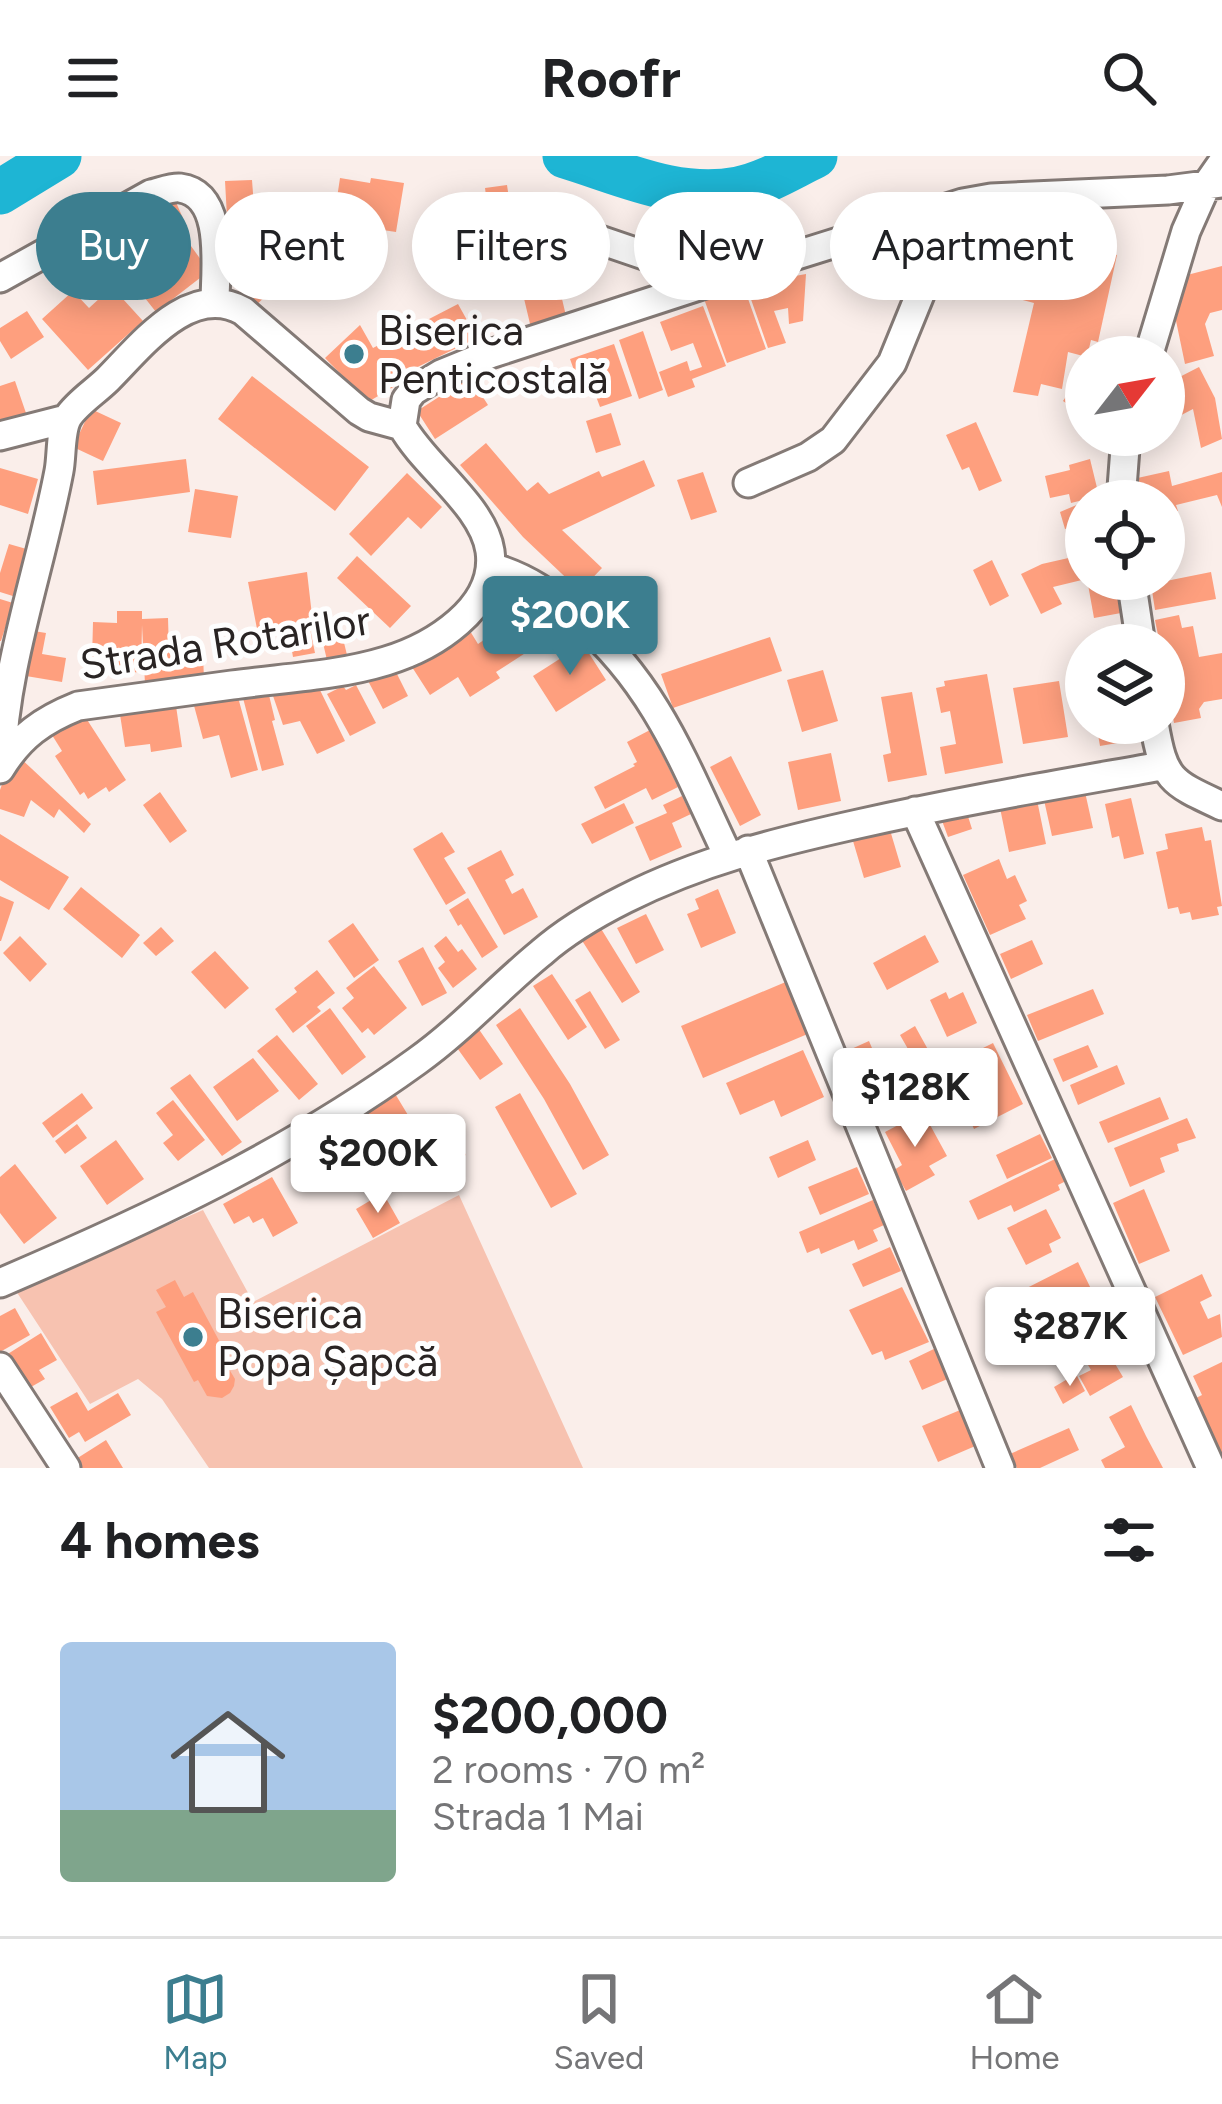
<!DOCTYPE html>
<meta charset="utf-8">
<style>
:root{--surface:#fff;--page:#f2f2f2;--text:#202124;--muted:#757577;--line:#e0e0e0;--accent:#3c7e8f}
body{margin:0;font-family:Figtree,sans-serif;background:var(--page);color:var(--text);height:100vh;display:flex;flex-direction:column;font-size:45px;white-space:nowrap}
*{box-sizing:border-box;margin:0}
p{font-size:39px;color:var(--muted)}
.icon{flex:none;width:66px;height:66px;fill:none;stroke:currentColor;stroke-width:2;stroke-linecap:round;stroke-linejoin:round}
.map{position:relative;height:1312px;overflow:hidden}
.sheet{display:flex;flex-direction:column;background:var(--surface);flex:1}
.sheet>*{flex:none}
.guide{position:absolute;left:36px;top:36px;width:1152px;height:108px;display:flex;gap:24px}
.needle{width:78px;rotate:59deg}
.tools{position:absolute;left:1065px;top:180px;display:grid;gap:24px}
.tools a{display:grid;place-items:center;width:120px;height:120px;border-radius:50%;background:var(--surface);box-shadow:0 6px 30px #0003;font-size:60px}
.price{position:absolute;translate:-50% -102px;padding:0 27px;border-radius:12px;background:#fff;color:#222;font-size:39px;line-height:78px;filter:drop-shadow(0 3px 6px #0008)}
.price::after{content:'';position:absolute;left:50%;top:72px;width:36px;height:27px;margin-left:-18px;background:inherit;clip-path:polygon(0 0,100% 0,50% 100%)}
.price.active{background:var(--accent);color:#fff}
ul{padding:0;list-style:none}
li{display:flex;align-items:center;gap:36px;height:300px;padding:0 60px}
li span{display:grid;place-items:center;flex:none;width:336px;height:240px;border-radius:12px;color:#555}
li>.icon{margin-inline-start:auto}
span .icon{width:144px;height:144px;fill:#fffc;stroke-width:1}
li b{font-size:51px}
h2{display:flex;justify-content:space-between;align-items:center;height:144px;padding:0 60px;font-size:51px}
.tag{padding:0 42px;border-radius:54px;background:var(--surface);box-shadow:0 6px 30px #0003;font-size:42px;line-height:108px}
.tag.active{background:var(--accent);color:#fff}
header{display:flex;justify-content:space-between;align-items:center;height:156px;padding:0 60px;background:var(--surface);font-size:54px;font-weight:700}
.tab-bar{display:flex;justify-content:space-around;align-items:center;height:168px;border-top:3px solid var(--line);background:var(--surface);font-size:33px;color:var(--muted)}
.tab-bar a{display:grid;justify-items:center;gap:6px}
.tab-bar .active{color:var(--accent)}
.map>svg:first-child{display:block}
.green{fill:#f7c2b0}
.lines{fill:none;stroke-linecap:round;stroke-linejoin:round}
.river{stroke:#1eb5d4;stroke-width:45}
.building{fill:#fe9f7e}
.minor-casing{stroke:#847a76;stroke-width:33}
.minor{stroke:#fff;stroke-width:27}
.poi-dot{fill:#3c7e8f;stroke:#fefefe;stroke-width:4.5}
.labels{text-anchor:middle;stroke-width:10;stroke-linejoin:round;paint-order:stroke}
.poi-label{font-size:42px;fill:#292423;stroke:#fefefe;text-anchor:start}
.street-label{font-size:42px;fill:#292423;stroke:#fefefe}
</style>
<header><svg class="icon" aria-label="menu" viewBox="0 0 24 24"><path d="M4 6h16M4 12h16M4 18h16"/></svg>Roofr<svg class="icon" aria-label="search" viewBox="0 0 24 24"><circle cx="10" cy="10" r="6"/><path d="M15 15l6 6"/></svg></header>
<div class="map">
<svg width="1222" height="1312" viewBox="0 0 1222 1312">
<rect width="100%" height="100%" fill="#faeeea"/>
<path class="green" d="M459 1039 583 1312H209L162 1243 138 1223 90 1248 16 1135 203 1054 253 1146Z"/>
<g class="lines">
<path class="river" d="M565 0C621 17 678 45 738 33 765 28 790 12 815 0
M0 36 59 0"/>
</g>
<path class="building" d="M340 22 370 27 371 22 404 27 396 76 363 71 367 47 337 42Z
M252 24 256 77 228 79 225 25Z
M507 29 515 83 492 86 485 32Z
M175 44 189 76 155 92 141 59Z
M137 66 153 92 109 119 93 93Z
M952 70 1029 77 1117 99 1098 186 1091 184 1087 201 1068 196 1062 233 1041 228 1038 240 1013 236 1034 147 1000 138 1008 112 976 107 964 135 931 119Z
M281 72 308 101 254 151 227 122Z
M81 79 102 109 67 134 45 103Z
M485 83 498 122 468 133 455 96Z
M191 90 209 115 156 156 137 132Z
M553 105 567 164 531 172 517 113Z
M1222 110V154L1210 157 1205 168 1214 200 1185 208 1175 160 1187 119Z
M806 118 803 165 789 168 788 152 774 155 786 187 768 192 746 129Z
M742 126 766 193 727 207 703 140Z
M112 131 143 165 88 214 42 163 73 135 89 152Z
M458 148 477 182 391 224 395 230 368 246 325 202 360 169 373 192Z
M703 150 726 210 692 223 695 231 668 241 659 216 687 205 690 215 702 211 693 187 671 195 660 166Z
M27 155 44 181 11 203 0 185V172Z
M643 175 663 234 639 243 619 184Z
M614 188 632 240 600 251 591 227 580 231 570 203Z
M1199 211 1215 242 1222 283 1201 292 1193 253 1166 267 1164 263V229Z
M252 220 369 311 335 355 218 263Z
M1080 220 1086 224V261L1063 245Z
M470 221 488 249 435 283 417 255Z
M15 225 27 260 0 269V230Z
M91 253 121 267 103 305 73 291Z
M611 257 621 289 596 297 586 265Z
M976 266 1002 325 979 335 969 311 962 314 946 279Z
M486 287 527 335 538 326 549 338 599 315 602 321 644 304 655 330 562 374 602 412 580 435 523 381 460 309Z
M186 303 190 336 97 349 93 315Z
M1090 303 1099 340 1071 347 1069 338 1050 342 1045 320 1070 314 1069 309Z
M0 312 38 323 28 358 0 349Z
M1169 315 1172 330 1222 316V351L1217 339 1176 349 1178 355 1164 357V345H1138L1133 323Z
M703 316 717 356 691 364 677 324Z
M407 317 442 351 421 373 408 361 371 400 349 378Z
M195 333 238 340 231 382 188 376Z
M1086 345V380L1082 369 1065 373 1060 356Z
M9 388 30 394 16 441 0 436V417Z
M1086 398V423L1053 431 1062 448 1041 458 1021 418 1042 408Z
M357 400 411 450 390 472 337 422Z
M992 404 1009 440 990 450 973 414Z
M307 416 313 468H309L315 497 293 501 288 472 280 474V469L257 473 248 426Z
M1211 416 1216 443 1155 454 1151 428Z
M1087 423H1115L1121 457 1094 462Z
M0 443 13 447 1 485H0Z
M117 455H142V463L168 462 169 496 203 495 204 526 145 528 142 469 141 516 101 518V504H92L93 466 117 467Z
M1179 459 1182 472 1193 470 1199 501 1222 497V543L1204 546 1199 553 1201 562 1174 567 1164 512V489H1160L1155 464Z
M338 462 347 499 327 504 318 466Z
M496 467 500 474 509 468 527 496 496 516 500 522 470 541 458 521 430 539 412 511 470 475 478 488 488 481 484 475Z
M28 474 46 477 42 498 66 502 62 526 20 519Z
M770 481 782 515 673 552 661 518Z
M583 488 606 524 556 556 533 520Z
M393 510 408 540 383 553 367 523Z
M823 514 838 565 802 576 787 524Z
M987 518 1003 607 945 618 940 591 956 588 950 555 941 557 936 532 945 530 944 525Z
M1086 523V546L1076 547 1073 525Z
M1059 525 1068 581 1023 588 1013 532Z
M317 528 345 585 317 598 300 565 283 569 272 537Z
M356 529 376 567 350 580 327 538 343 530 346 534Z
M236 534 258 614 231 622 219 579 203 583 193 546Z
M268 535 275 564 272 565 284 609 262 615 243 542Z
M912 536 927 619 888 626 883 599 891 597 881 541Z
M175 543 182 591 151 596 150 588 125 591 119 552Z
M84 559 126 624 109 636 106 631 88 643 84 636 80 639 55 600 62 595 52 579Z
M1096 567H1138L1139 573 1129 585 1100 590Z
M650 574 678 631 652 644 646 632 605 653 594 631 635 610 633 608 637 606 627 586Z
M831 597 841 645 798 654 788 606Z
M17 599 91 668 84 677 59 653 54 662 31 644 24 661 0 653V634L9 608Z
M731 600 761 659 740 670 710 611Z
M160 636 187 675 170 687 143 649Z
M1085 636 1093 672 1052 680 1044 644Z
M682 640 691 658 672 667 682 691 650 705 635 671 667 657 663 649Z
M1131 642 1144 698 1124 703 1119 680 1112 682 1105 648Z
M1037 644 1046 688 1009 696 1000 652Z
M624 647 634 667 592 688 581 668Z
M966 654 972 673 948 681 941 662Z
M1202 671 1205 685 1211 684 1222 750 1217 751 1219 759 1192 764 1190 756 1180 758 1178 751 1168 753 1156 696 1168 693 1165 678Z
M890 674 901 711 864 722 853 685Z
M442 676 455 696 444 702 466 737 446 749 413 693Z
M0 678 69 721 49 754 0 724Z
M501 694 514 719 505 724 512 738 523 732 538 761 504 779 467 712Z
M999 703 1007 723 1015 719 1027 745 1019 749 1026 763 990 779 963 719Z
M81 731 140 779 122 802 63 753Z
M718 733 736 777 701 792 687 758 699 753 695 743Z
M0 740 14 746 1 785H0Z
M468 742 498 791 482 802 461 768 458 770 449 754Z
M646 758 664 794 636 808 617 772Z
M353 767 379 804 354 822 328 785Z
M161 771 174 785 156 800 143 787Z
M600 771 640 836 622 847 581 783Z
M925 779 939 806 887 834 873 807Z
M20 780 47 808 30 826 3 797Z
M446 780 458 796 462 793 477 813 453 832 438 812 445 806 434 790Z
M1032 784 1043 808 1011 823 1000 798Z
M423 791 447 837 422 850 398 805Z
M215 795 249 832 225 853 191 816Z
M374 810 407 852 374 879 368 872 362 877 342 852 354 842 346 832Z
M317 814 335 837 317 851 321 855 293 877 275 853 297 836 294 832Z
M552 818 587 871 568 884 533 830Z
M788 825 810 877 703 922 681 870Z
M1093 833 1104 858 1038 885 1027 859Z
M590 835 620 884 605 893 575 844Z
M946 836 949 843 963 836 977 867 947 881 930 844Z
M330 852 366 901 342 919 306 870Z
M520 852 570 928 609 999 583 1014 544 943 496 869Z
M915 870 931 899 916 907 900 879Z
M478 872 503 908 480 924 455 889Z
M277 879 318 928 299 944 257 895Z
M869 885 883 918 863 927 849 894Z
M993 887 1023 948 974 973 969 962 961 966 943 930 974 914 967 900Z
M1088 889 1098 911 1063 926 1053 903Z
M803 894 824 941 781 961 774 944 740 959 726 927Z
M253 902 279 935 237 965 213 931Z
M1117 909 1125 928 1078 949 1070 929Z
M190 918 242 986 222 1000 170 932Z
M394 936 414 969 384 988 364 955Z
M82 937 93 952 53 982 42 967Z
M520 937 577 1038 551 1052 495 951Z
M1160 941 1169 963 1108 987 1099 966Z
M173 944 205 984 178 1005 163 987 173 979 156 957Z
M923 956 947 1000 929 1010 935 1019 906 1035 894 1014 902 1009 885 976Z
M444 961 466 999 444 1011 422 974Z
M1187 962 1196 982 1177 988 1179 995 1160 1002 1165 1016 1130 1031 1114 992Z
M77 968 87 982 65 998 55 985Z
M1040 978 1052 1002 1007 1023 996 999Z
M116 984 144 1023 107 1049 80 1010Z
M808 984 816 1004 778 1022 769 1001Z
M1055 1003 1066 1025 1058 1029 1060 1034 1014 1056 1011 1049 978 1064 969 1045Z
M15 1008 57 1062 24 1088 0 1057V1021Z
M857 1011 869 1038 820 1059 808 1031Z
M272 1021 298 1067 273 1081 263 1062 253 1067 249 1060 234 1068 223 1048Z
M1144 1033 1170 1095 1139 1108 1113 1047Z
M383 1037 400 1067 373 1082 356 1053Z
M873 1044 884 1069 873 1074 878 1085 858 1094 854 1084 821 1098 819 1092 807 1097 799 1076Z
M1046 1053 1061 1082 1049 1088 1052 1096 1026 1109 1007 1072Z
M890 1091 901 1115 863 1131 852 1108Z
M1078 1106 1093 1137 1071 1148 1074 1154 1034 1175 1015 1138Z
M1202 1118 1212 1140 1200 1146 1208 1163 1220 1158 1222 1181 1183 1199 1155 1141Z
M175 1124 184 1141 193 1136 230 1205 226 1208 235 1223 234 1230 230 1237 222 1242 207 1240 198 1224 194 1226 156 1156 166 1151 156 1134Z
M902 1131 929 1186 885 1204 882 1195 872 1199 849 1154Z
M15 1152 30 1179 0 1196V1160Z
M1102 1162 1121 1195 1111 1201 1123 1221 1090 1240 1079 1220 1091 1214 1082 1199 1064 1209 1054 1189Z
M41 1177 57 1204 39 1214 45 1223 24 1235 3 1201Z
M938 1191 952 1221 922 1234 909 1205Z
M1222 1206V1298L1194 1243 1202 1239 1193 1220Z
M1076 1218 1085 1235 1063 1248 1054 1231Z
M77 1236 88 1255 118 1237 131 1259 85 1286 79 1276 69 1282 50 1251Z
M1131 1249 1146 1280 1163 1312H1105L1101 1304 1125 1291 1109 1261Z
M965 1252 980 1288 938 1306 922 1270Z
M1069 1272 1079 1294 1040 1312H1017L1010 1298Z
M106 1284 123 1312H81L76 1303Z"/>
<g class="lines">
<defs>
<path id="minor" d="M600 84 717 124
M0 122 151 38C160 36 172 31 180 32 226 38 215 114 215 146
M1148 201 1186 75 1206 30 1222 7
M0 280 66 263
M748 327 808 301 833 284 892 207 921 136V59
M1121 345 1126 279
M491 411C529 422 549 438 579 463 657 530 685 610 728 700
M1131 423 1141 489
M1154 567C1164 624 1170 626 1222 650
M1 611C4 509 40 415 59 315 62 300 60 274 68 261 77 247 96 235 108 223 141 190 190 125 243 155L359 255 369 261 402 270
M0 613C20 580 43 564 78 550 130 543 181 536 232 529 283 522 337 520 386 505 432 491 498 452 490 395 483 349 425 311 402 270L406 244 413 235 441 218 490 198 717 124 963 47 991 42 1168 34 1222 27
M915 655 1211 1312
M748 694 1000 1312
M0 1127C147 1064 287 999 417 905 462 873 498 832 541 797 566 775 595 758 625 743 700 705 777 686 858 668 959 645 1061 628 1162 610
M0 1211 66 1312"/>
</defs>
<use href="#minor" class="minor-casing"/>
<use href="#minor" class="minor"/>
</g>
<g class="poi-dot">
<circle cx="354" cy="198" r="12"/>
<circle cx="193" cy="1181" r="12"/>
</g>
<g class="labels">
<g class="poi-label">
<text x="378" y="189">Biserica<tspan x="378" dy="48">Penticostală</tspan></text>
<text x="217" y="1172">Biserica<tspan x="217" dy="48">Popa Șapcă</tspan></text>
</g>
<g class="street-label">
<text transform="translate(225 486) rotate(-9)" y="15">Strada Rotarilor</text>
</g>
</g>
</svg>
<div class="tools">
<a><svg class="needle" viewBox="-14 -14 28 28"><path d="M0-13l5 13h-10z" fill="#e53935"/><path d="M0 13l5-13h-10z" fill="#757577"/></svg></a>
<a><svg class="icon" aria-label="locate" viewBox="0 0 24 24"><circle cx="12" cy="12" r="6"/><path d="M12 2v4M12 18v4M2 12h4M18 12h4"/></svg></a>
<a><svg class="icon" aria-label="layers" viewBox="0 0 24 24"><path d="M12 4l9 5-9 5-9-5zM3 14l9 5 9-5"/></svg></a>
</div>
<b class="price active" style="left:570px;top:522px">$200K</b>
<b class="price" style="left:915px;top:994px">$128K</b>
<b class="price" style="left:378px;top:1060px">$200K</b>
<b class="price" style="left:1070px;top:1233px">$287K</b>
<div class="guide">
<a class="tag active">Buy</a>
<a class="tag">Rent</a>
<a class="tag">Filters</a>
<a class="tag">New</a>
<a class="tag">Apartment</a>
</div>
</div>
<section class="sheet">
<h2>4 homes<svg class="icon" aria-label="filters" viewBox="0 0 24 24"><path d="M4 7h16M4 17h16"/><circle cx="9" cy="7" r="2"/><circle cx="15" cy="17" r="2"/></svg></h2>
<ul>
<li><span style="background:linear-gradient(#a9c7e8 70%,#7fa58c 0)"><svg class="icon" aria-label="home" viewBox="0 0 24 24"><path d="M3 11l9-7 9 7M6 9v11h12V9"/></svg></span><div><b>$200,000</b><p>2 rooms · 70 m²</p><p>Strada 1 Mai</p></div></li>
</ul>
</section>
<nav class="tab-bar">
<a class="active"><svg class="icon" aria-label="map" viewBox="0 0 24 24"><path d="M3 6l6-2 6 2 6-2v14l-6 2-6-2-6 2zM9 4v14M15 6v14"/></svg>Map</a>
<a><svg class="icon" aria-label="saved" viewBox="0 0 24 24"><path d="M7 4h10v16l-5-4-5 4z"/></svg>Saved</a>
<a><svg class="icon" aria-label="home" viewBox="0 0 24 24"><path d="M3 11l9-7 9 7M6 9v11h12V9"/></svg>Home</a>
</nav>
